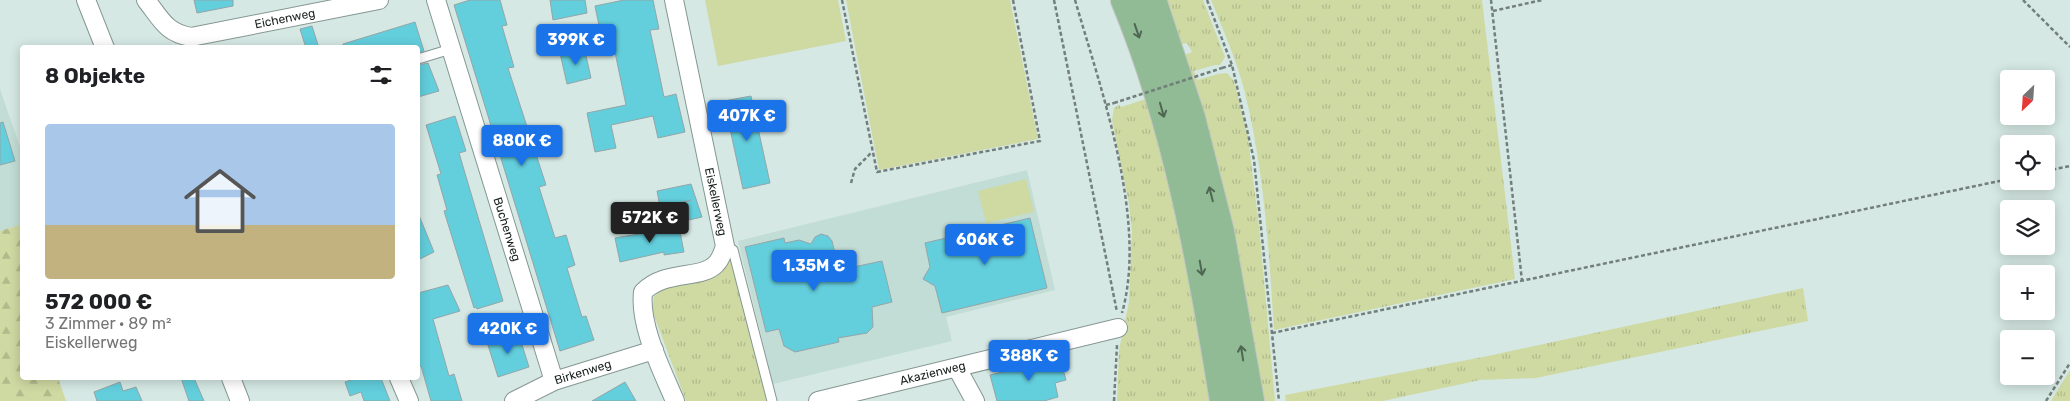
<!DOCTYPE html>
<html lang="de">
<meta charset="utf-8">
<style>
:root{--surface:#fff;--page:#f2f2f2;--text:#202124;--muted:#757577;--accent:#1a73e8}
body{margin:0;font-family:Rubik,sans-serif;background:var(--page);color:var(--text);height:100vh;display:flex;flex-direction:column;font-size:19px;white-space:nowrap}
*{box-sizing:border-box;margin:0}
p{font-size:16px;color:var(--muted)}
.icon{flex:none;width:28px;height:28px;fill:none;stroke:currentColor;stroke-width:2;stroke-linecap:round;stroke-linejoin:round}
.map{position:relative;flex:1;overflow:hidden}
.drawer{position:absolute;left:20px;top:45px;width:400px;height:335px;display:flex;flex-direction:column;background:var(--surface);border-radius:5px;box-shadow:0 2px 12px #0003}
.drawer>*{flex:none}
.needle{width:32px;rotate:205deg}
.controls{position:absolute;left:2000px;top:70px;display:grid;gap:10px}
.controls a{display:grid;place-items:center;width:55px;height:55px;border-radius:5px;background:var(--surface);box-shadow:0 2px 12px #0003;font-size:25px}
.price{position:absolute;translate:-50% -42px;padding:0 11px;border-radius:5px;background:var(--accent);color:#fff;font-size:16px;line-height:32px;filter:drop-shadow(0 1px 2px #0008)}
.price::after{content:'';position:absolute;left:50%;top:30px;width:15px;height:11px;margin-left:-8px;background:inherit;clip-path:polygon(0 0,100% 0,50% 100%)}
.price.active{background:#222;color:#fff}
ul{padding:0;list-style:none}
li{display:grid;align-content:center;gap:10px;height:265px;padding:0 25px}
li span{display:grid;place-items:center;height:155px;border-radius:5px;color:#555}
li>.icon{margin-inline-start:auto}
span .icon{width:90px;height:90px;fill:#fffc;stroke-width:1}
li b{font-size:21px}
h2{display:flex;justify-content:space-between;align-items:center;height:60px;padding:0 25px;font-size:21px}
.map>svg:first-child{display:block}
.built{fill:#c2ddd5}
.grass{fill:url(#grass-tufts)}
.forest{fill:url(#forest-firs)}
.garden{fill:#cfd9a2}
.building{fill:#63cedc;stroke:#93a6a9}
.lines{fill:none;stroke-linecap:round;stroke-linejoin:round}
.service-casing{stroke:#859792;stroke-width:11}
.minor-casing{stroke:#859792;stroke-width:20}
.trunk-casing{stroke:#c3c5c4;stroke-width:30}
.path{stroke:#727f7c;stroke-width:2.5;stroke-dasharray:4 2.5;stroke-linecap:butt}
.service{stroke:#fff;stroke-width:9}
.minor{stroke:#fff;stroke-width:18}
.trunk{stroke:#90bb94;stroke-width:28}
.path-bridge{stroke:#727f7c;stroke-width:2.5;stroke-dasharray:4 2.5;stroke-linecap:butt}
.oneway{stroke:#4f6653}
.labels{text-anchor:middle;stroke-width:5;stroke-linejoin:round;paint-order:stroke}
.street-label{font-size:12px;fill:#19201e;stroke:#fff}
</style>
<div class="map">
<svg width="2070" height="401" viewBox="0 0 2070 401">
<defs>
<pattern id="grass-tufts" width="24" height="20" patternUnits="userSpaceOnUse" patternTransform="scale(1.25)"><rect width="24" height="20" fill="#cfd9a2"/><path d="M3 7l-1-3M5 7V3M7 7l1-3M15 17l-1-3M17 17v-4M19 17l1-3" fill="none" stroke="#b1ba8b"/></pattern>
<pattern id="forest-firs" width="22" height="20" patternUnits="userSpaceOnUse" patternTransform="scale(1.25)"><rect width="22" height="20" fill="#cfd9a2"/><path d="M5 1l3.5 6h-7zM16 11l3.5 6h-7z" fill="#b1ba8b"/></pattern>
</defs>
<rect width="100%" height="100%" fill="#d5e8e3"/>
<path class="built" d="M0 89 20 147 22 146V224L0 231Z
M1027 170 1055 290 946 317 952 341 773 384 738 241Z"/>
<path class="grass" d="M1160 0H1203L1225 57 1220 65H1215L1194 71 1197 80 1218 74 1227 73 1234 81 1248 138 1259 226 1275 401H1259L1182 56 1192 52 1187 43 1178 45Z
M1211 0H1482L1515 279 1274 330C1269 250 1264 170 1245 93 1237 61 1223 30 1211 0Z
M1149 98 1167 162 1215 401H1117L1119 350 1129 302 1132 232 1129 204 1112 120 1114 108 1119 105 1121 107Z
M732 257 767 401H686L652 310 654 297 662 289 717 276Z
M1803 288 1808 321 1536 378 1480 380 1383 401H1286L1285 395 1488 356Z
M2070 370V401H2051Z"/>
<path class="forest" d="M22 224V378H58L66 401H0V231Z"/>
<path class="garden" d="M705 0H838L846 41 718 66Z
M846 0H1010L1038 139 879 170Z
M1026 179 1034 212 986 223 978 191Z"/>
<path class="building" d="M194 0H233V6L197 13Z
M470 0H500L507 25 502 26 514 67 508 68 546 185 539 187 555 238 566 235 575 265 567 268 582 317 586 316 594 340 560 351 454 5Z
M550 0H585L587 13 553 20Z
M624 0H653L659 29 650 30 664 97 676 94 685 132 658 138 653 116 611 125 616 148 595 152 587 113 626 105 612 38 602 40 595 6Z
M415 22 424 51 418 53V48H343V44Z
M312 26 319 48H306L300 29Z
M584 47 591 78 567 84 560 53Z
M428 63 439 91 418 97V65Z
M751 96 770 183 743 189 724 101Z
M455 116 466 151 459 153 503 301 477 309 476 307 474 308 444 211 447 210 437 175 441 174 426 125Z
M3 122 15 161 0 165V123Z
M691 184 702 217 689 220 684 202 691 200 660 207 657 191Z
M418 213 434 252 418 260Z
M1030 218 1047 288 942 313 935 286 923 279 930 267 925 243Z
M679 227 684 252 664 255V252L620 262 615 238Z
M821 234 828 236 832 241 839 270 882 261 892 302 872 307 873 327 867 333 838 338 839 342 795 352 784 346 779 329 766 332 745 247 784 238 785 243 799 240 811 244 815 237Z
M448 285 460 311 433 319 449 376 454 374 462 401H431L421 366 418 367V293Z
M518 332 529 367 498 377 487 342Z
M1060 358 1066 380 1055 383 1058 397 1044 401H997L990 375Z
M181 378H194L204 401H189Z
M357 378H381L390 401H364L361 392 350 396 345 382Z
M120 382 123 391 136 387 142 401H97L94 392Z
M625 382 636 401H592Z"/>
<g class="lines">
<defs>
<path id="service" d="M418 59 451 49
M725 246 733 250 772 401"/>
<g id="minor">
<path d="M86 0 105 48"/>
<path id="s1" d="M146 0C161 19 166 33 191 37L379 0"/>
<path id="s2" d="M436 0 554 381"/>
<path id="s3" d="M674 0 725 246C723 252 721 259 716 264 701 280 666 269 643 292 639 326 662 370 675 401"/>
<path d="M957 368 975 401"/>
<path d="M231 378 240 401"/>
<path d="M399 378 409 401"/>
<path id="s4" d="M514 401 554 381 654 350"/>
<path id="s5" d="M818 401 1118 328"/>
</g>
<path id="trunk" d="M1125 0C1178 128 1202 266 1224 401
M1152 0 1191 118 1220 232 1250 401"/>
</defs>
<use href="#service" class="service-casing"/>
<use href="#minor" class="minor-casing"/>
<use href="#trunk" class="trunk-casing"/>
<path class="path" d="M842 0 877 172 1040 141 1013 0
M1054 0 1117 312
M1075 0C1101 90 1148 220 1122 313
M1207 0 1232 65 1254 160 1279 401
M1491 0 1522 281
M2023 0 2070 47
M1493 11 1542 0
M1222 68 1232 65
M1106 105 1114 103
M2046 171 2070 166
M851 183 855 169 872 152
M1272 333 2009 179
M1114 401 1117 345
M2046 401 2070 363"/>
<use href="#service" class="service"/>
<use href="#minor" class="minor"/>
<use href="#trunk" class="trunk"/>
<path class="path-bridge" d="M1114 103 1222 68"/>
</g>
<defs><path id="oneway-shaft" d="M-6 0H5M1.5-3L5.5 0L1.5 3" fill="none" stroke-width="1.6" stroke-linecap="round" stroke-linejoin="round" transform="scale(1.25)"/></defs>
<g class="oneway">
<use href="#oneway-shaft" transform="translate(1137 31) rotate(71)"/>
<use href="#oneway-shaft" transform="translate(1162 110) rotate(74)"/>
<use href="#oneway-shaft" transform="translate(1211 194) rotate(-104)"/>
<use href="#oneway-shaft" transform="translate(1201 268) rotate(80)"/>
<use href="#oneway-shaft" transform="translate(1242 353) rotate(-99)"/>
</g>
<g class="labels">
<g class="street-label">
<text dy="4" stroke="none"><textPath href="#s1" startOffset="156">Eichenweg</textPath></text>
<text dy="4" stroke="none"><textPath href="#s3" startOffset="206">Eiskellerweg</textPath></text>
<text dy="4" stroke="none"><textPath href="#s2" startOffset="240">Buchenweg</textPath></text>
<text dy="4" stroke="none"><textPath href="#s4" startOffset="75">Birkenweg</textPath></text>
<text dy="4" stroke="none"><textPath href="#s5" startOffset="118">Akazienweg</textPath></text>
</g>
</g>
</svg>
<div class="controls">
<a><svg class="needle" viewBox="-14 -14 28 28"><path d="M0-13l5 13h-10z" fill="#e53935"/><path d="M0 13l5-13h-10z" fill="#757577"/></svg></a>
<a><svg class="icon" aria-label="locate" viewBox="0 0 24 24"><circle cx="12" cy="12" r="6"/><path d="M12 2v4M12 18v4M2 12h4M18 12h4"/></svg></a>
<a><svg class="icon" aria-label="layers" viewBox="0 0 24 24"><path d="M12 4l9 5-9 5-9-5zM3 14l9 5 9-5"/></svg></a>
<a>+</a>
<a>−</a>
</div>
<b class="price" style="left:576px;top:66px">399K €</b>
<b class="price" style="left:747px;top:142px">407K €</b>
<b class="price" style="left:522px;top:167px">880K €</b>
<b class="price active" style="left:650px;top:244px">572K €</b>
<b class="price" style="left:985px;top:266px">606K €</b>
<b class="price" style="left:814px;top:292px">1.35M €</b>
<b class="price" style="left:508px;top:355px">420K €</b>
<b class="price" style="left:1029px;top:382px">388K €</b>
<section class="drawer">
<h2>8 Objekte<svg class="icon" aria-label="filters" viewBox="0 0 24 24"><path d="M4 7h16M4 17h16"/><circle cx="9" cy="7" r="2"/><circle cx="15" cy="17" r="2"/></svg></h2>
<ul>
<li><span style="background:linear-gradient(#a9c7e8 65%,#c2b280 0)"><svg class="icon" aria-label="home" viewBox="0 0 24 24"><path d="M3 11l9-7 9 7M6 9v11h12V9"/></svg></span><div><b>572 000 €</b><p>3 Zimmer · 89 m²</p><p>Eiskellerweg</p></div></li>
</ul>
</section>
</div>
